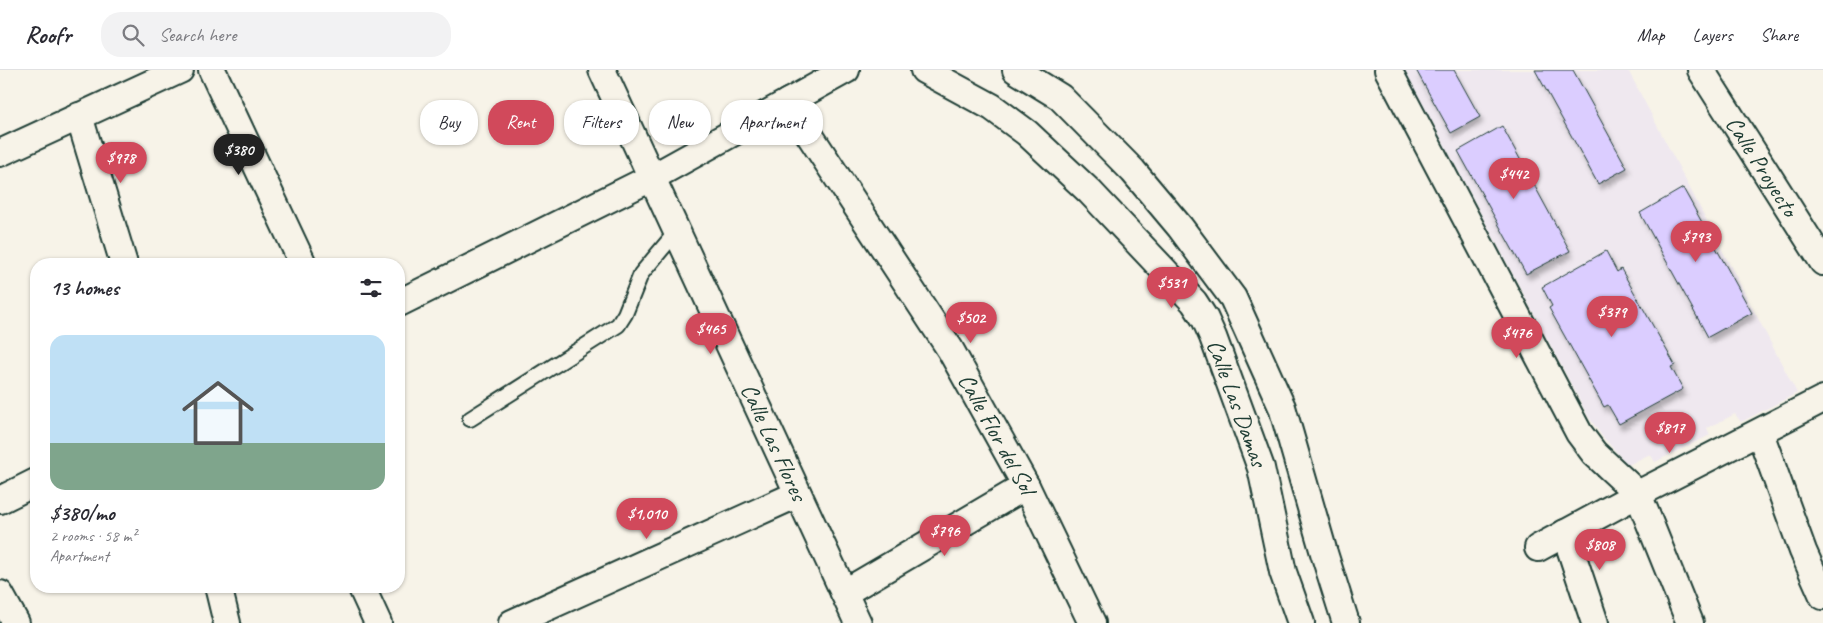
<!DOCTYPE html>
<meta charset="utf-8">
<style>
:root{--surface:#fff;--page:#f2f2f3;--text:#2b2b33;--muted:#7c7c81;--line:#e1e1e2;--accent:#d1495b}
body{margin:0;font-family:Caveat,sans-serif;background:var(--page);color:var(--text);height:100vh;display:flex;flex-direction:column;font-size:19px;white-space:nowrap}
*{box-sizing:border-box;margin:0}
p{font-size:16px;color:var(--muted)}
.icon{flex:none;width:28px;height:28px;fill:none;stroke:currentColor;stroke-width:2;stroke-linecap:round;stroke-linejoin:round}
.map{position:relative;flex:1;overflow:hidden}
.drawer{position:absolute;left:30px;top:188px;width:375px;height:335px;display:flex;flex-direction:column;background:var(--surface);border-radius:20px;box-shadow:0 1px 4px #0004}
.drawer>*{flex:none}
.top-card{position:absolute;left:420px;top:30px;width:475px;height:45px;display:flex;gap:10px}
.price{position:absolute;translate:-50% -42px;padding:0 11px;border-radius:18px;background:var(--accent);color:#fff;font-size:16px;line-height:32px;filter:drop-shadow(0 1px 2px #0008)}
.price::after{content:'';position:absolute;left:50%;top:30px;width:15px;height:11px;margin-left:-8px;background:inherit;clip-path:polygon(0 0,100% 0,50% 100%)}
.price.current{background:#222;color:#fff}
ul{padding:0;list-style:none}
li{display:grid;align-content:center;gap:10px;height:265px;padding:0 20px}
li span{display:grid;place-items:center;height:155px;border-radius:15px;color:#555}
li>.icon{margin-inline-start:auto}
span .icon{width:90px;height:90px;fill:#fffc;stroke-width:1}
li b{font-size:21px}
h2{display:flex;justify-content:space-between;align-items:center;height:60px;padding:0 20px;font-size:21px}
.pill{padding:0 18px;border-radius:20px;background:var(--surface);box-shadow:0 1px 4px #0004;font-size:18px;line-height:45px}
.pill.current{background:var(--accent);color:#fff}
header{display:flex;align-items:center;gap:30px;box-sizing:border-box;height:70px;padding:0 25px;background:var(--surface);border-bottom:1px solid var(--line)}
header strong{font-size:24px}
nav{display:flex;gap:28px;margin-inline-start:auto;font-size:18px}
.search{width:350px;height:45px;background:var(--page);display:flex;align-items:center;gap:12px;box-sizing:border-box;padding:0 18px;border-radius:20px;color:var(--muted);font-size:19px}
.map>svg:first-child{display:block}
.built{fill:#efe8ef}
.building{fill:#dbcdff;stroke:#1f3d34;filter:url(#shadow)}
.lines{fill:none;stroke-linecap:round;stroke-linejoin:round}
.service-casing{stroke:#1f3d34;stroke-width:18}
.minor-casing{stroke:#1f3d34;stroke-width:30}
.service{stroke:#f7f3e8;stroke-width:14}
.minor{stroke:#f7f3e8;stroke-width:26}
.labels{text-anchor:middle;stroke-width:4;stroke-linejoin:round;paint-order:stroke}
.street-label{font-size:24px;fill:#1f3d34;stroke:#f7f3e8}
</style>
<header>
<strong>Roofr</strong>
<div class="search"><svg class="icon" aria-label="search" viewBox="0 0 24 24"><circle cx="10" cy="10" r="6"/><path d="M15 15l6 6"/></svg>Search here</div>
<nav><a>Map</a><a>Layers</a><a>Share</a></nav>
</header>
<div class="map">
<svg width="1823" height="553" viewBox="0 0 1823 553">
<defs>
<filter id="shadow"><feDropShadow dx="3" dy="5.5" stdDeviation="2.5" flood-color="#0004"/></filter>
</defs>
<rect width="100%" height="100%" fill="#f7f3e8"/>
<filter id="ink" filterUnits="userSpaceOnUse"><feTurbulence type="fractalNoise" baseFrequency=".02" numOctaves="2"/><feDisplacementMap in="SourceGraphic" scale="10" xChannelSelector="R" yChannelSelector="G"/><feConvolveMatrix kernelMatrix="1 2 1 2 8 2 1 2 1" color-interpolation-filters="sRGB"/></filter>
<g filter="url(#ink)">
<path class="built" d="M1405 0H1628L1797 323 1741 352 1735 344 1707 358 1710 365 1655 392 1650 384 1628 395 1602 366 1588 346Z"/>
<path class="building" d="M1416 0H1454L1480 47 1451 63Z
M1535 0H1573L1627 98 1598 114Z
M1502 56 1570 181 1526 204 1458 81Z
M1683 118 1752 243 1708 267 1640 143Z
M1606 181 1617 202 1621 199 1675 295 1671 297 1683 319 1619 354 1608 335 1604 337 1549 238 1552 236 1542 217Z"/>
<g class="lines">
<defs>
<path id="service" d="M470 349 618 255 625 244 641 204 676 162"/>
<g id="minor">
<path d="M212 0 303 194"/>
<path id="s1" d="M602 0 858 553"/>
<path id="s2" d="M924 0 992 37 1027 63 1090 122 1194 232 1205 249 1213 267 1261 398 1283 502 1301 553"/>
<path d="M1016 0 1060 27 1133 101 1180 157 1233 228 1282 337 1324 483 1346 553"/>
<path d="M1388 0 1579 363 1594 383 1638 424 1690 553"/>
<path id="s3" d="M1701 0 1823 192"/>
<path id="s4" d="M788 32 950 279 1026 416 1092 553"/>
<path d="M79 46 124 194"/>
<path d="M0 83 180 0"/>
<path d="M399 233 651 108 846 0"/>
<path d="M1760 363 1803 481 1823 526"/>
<path d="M0 430 36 412"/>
<path d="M1565 463 1595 553"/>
<path d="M1538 478 1638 424 1823 329"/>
<path d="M218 516 227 553"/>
<path d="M361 516 378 553"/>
<path d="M844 523 1026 416"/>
<path d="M0 524 16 553"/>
<path d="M512 553 798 424"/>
</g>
</defs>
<use href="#service" class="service-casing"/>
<use href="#minor" class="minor-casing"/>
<use href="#service" class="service"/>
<use href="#minor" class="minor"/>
</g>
</g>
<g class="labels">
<g class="street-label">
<text dy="8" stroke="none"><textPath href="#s3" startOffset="114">Calle Proyecto</textPath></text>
<text dy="8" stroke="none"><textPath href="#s2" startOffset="469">Calle Las Damas</textPath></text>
<text dy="8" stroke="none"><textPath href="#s4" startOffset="392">Calle Flor del Sol</textPath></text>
<text dy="8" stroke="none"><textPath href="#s1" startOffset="410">Calle Las Flores</textPath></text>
</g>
</g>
</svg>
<b class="price current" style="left:239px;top:106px">$380</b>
<b class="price" style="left:121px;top:114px">$978</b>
<b class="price" style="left:1514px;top:130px">$442</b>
<b class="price" style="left:1696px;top:193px">$793</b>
<b class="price" style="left:1172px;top:239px">$531</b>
<b class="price" style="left:1612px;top:268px">$379</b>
<b class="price" style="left:971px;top:274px">$502</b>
<b class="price" style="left:711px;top:285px">$465</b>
<b class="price" style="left:1517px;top:289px">$476</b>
<b class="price" style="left:1670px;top:384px">$817</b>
<b class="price" style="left:647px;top:470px">$1,010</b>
<b class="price" style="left:945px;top:487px">$796</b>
<b class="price" style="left:1600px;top:501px">$808</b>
<div class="top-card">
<a class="pill">Buy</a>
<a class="pill current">Rent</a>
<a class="pill">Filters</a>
<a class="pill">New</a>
<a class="pill">Apartment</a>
</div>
<section class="drawer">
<h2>13 homes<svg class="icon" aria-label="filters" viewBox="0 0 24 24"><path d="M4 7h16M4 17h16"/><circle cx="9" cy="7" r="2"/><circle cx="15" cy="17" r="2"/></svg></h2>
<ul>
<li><span style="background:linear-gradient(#bfe0f5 70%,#7fa58c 0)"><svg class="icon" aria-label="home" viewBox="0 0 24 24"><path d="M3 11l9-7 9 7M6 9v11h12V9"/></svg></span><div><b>$380/mo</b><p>2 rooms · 58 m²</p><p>Apartment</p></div></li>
</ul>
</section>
</div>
